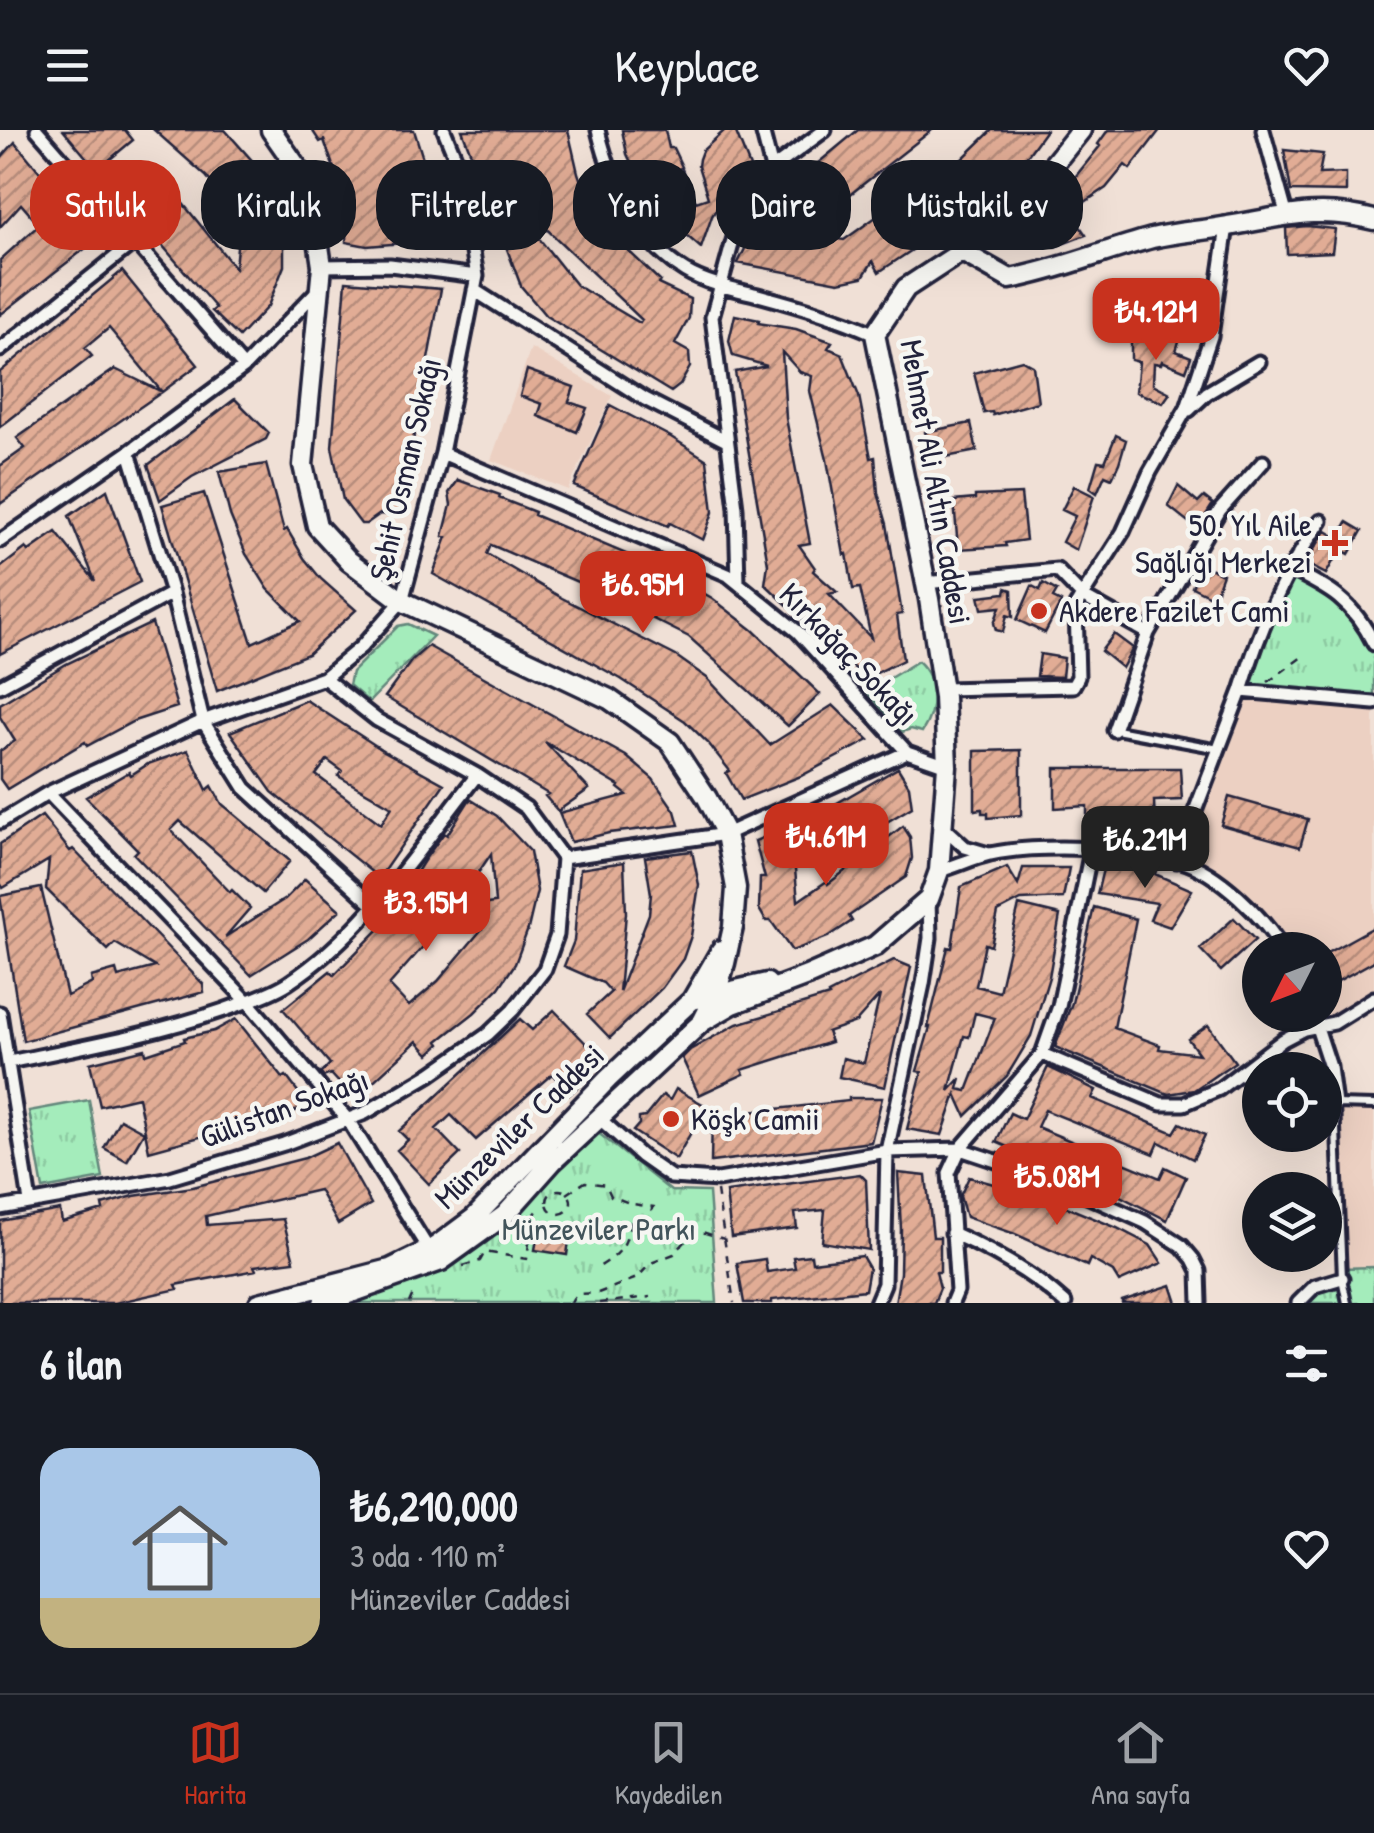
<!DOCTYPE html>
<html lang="tr">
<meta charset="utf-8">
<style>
:root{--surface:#171b24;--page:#242831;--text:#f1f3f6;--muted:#9ea1a6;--line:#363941;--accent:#c8321e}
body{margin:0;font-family:"Patrick Hand",sans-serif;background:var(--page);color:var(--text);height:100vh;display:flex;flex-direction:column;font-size:38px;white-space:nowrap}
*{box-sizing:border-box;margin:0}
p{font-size:32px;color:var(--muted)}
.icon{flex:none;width:55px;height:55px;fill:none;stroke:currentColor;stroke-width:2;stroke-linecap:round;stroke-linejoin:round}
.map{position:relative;height:1173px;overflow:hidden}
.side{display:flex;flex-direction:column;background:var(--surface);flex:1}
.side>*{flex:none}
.guide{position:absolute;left:30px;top:30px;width:1315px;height:90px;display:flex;gap:20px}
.needle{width:65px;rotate:228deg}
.fabs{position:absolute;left:1242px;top:802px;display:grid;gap:20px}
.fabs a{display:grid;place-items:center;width:100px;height:100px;border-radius:50%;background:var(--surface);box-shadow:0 10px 40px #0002;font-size:50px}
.price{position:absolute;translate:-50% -85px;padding:0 22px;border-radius:20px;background:var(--accent);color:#fff;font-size:32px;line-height:65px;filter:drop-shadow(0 2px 5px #0008)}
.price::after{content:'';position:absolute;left:50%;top:60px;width:30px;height:22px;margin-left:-15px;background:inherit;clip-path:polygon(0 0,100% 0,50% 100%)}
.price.on{background:#222;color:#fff}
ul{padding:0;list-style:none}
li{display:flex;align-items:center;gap:30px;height:250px;padding:0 40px}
li span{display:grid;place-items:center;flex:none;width:280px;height:200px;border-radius:30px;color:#555}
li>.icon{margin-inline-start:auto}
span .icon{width:120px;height:120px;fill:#fffc;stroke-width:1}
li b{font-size:42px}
h2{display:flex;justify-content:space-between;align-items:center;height:120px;padding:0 40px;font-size:42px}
.pill{padding:0 35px;border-radius:40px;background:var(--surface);box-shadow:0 10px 40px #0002;font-size:35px;line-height:90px}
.pill.on{background:var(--accent);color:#fff}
header{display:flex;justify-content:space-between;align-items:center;height:130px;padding:0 40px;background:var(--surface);font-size:45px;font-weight:600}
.tabs{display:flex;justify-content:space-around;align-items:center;height:140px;border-top:2px solid var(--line);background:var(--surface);font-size:28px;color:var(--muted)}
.tabs a{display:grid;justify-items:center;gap:5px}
.tabs .on{color:var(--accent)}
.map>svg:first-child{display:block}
.built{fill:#ecd0c2}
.park{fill:url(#park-tufts);stroke:#63877b;stroke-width:2.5}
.building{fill:url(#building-hatch);stroke:#22223b;stroke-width:2.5;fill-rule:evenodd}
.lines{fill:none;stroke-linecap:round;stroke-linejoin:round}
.lane-casing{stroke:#22223b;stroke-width:14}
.street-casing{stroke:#22223b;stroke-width:19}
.secondary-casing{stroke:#22223b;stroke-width:25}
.path{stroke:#22223b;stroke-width:2.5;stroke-dasharray:8 8;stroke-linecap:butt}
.lane{stroke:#f6f6f2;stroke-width:6}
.street{stroke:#f6f6f2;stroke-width:11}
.secondary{stroke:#f6f6f2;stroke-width:18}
.poi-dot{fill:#c8321e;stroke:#f6f6f2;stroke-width:4}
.labels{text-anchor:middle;stroke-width:9;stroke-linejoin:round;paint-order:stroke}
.street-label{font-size:32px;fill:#22223b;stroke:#f6f6f2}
.poi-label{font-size:32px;fill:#22223b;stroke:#f6f6f2;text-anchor:start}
.park-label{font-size:32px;fill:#42545b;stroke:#f6f6f2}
</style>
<header><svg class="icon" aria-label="menu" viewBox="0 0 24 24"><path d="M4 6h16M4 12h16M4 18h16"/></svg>Keyplace<svg class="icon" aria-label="heart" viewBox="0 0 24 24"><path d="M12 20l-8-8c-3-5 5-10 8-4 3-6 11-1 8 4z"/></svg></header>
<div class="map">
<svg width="1374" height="1173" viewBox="0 0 1374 1173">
<defs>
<pattern id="park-tufts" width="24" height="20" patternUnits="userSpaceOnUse" patternTransform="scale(2.5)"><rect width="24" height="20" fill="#a4ecbb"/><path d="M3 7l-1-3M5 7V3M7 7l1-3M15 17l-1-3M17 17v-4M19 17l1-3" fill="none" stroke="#8dcaa2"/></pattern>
<pattern id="building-hatch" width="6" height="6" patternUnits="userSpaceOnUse" patternTransform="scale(2.5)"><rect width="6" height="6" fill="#e1ac95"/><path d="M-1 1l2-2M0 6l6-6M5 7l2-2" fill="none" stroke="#b68c7b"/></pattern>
</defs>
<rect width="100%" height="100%" fill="#f0e0d6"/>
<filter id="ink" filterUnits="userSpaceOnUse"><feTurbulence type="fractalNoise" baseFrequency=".01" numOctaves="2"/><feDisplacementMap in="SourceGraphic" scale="20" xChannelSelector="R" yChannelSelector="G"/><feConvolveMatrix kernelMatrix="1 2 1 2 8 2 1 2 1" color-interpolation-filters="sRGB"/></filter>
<g filter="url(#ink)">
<path class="built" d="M531 218 612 266 568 360 491 330Z
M1255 562 1374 577V866L1318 897 1313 885H1325V820H1283L1263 789 1183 732 1243 569Z
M1335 974 1374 975V1137L1342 1138Z"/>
<path class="park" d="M1288 438 1338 465 1374 514V577L1255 562 1243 569Z
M408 494 433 506 369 572 349 555 352 542 398 496Z
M918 531C939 550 936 580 922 602L911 599 902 602 867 562Z
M89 970 103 1048 43 1059 29 981Z
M592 998 671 1061 709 1062 717 1173H335L445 1133Z
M1374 1137V1173H1298L1303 1165 1342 1148V1138Z"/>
<path class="building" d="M63 0H125L133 10 97 40Z
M154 0H225L273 54 284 88V136L268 176 239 207 212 181 216 178 126 73 160 45 235 138 238 106 226 71 206 46Z
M312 0H414L441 86V120L404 113 367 116 346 112 347 80 339 53 324 10 320 12Z
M462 0H568L578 43 590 77 594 75 609 111 615 108 660 151 658 154 690 169 689 188 675 214 689 222 690 237 680 255 671 262 546 186 521 156ZM533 86 642 190 640 193 576 155 526 92Z
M622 0H665L669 18H673L682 37 643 58 627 24Z
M725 0H735L750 37 728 60 712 86 701 118 664 86 682 39 696 72 708 68 698 36 699 29 702 21Z
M858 0H932L824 85 818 77 791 102 844 110 901 69 930 55 956 35 992 0H1046L1017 40 986 71 879 142 873 131 863 147 839 152 738 133 758 92 792 95 771 72Z
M1108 0H1160L1130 39 1125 35 1106 58 1070 82 1086 105 1055 117 1048 114 1040 99 1049 82 1070 66 1063 62 1100 16 1098 14Z
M15 12 96 110 0 185V130L39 95 21 74 0 97V29Z
M1284 20 1323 24 1319 44 1346 43V62L1291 61Z
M1307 96 1335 99 1332 122 1287 124 1286 98Z
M122 141 198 235 162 262 109 198 85 218 92 226 0 297V242Z
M346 151 441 159 399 386 380 384 366 394H361L343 370 332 317Z
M735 185 759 190 758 193 796 199 832 212 828 218 842 224 859 266 871 328 875 327 878 363 887 394 902 484 897 485 903 530 870 546 865 548 765 454 768 434 735 242 767 236 733 226 729 211ZM782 222 800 242 812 246 810 261 827 330 844 425 847 424 853 459 860 458 871 508 829 464 837 462 813 441 815 438 799 415 810 413 786 288Z
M1168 199 1180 208 1176 221 1191 227 1186 241 1162 231 1161 234 1154 233 1153 254 1170 263 1163 273 1136 262 1139 232 1131 230V209L1160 213Z
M1022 230 1033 236 1038 272 993 285 992 282 984 283 974 243Z
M115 239 162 262 0 374V336L25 318 17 308Z
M527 240 574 257 569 272 587 278 577 302 538 286 542 274 520 266Z
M235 269 269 303 266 309 192 347 160 370 148 335Z
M610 275 671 307 707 330 713 382 703 410 670 393 668 396 574 356Z
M971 293 977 321 930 330 925 302Z
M1116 305 1126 310 1119 333 1112 348 1105 345 1097 363 1090 358 1098 331 1105 332Z
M266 334 284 401 287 399 304 428 321 449 356 480 308 524 217 561 162 375 204 363 252 513 300 491 268 459 246 424 230 385 219 342Z
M458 350 500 365 499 368 535 382 534 385 657 437 712 468 753 500 820 564 788 596 689 507 587 456 491 415 487 424 562 468 676 526 707 548 770 615 833 575 869 610 801 646 741 670 726 643 730 641 709 614 685 591 621 549 433 444 447 407 443 406 451 375 449 363Z
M1074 356 1094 366 1076 420 1062 412 1075 386 1062 380Z
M1178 356 1198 373 1204 367 1213 374 1197 399 1168 376Z
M107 360 140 452 0 524V438L26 418 29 421 56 402 95 451 69 386Z
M1021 364 1026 410 1005 413 1006 416 958 419 954 371 975 369V366Z
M1347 392 1362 401 1349 424 1340 419 1326 444 1305 433 1326 401 1338 408Z
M1202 435 1223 444 1214 468 1192 457Z
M1043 453 1057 461 1053 468 1061 472 1045 503 1017 490 1032 456 1040 460Z
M1006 458 1012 460 1013 487 1007 485 1003 502 996 500 994 493 1000 477 982 479 979 466 1005 463Z
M152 493 177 577 134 591 87 616 85 612 7 659 0 649V621L15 611 0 587V574L66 534Z
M1114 504 1133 518 1122 538 1101 521Z
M428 516 626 626 653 649 675 681 679 695 609 703 571 712 559 683 627 665 618 658 619 656 545 612 589 659 558 681 545 666 548 664 385 567 412 530Z
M1040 524 1064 528 1062 547 1037 546Z
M306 570 384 621 444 654 379 748 272 662 230 602ZM327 630 342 641 338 646 392 677 381 694 316 645Z
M188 620 207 660 212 656 222 674 290 731 263 763 180 691 171 700 230 762 232 760 250 778 225 807 285 769 305 749 340 780 308 809 251 845 134 724 138 720 86 667 129 642 131 645 148 634Z
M1021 620V685L988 688V683H982V679L975 680V621Z
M898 638 909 656 912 677 853 712 852 709 815 730 795 691 820 676 823 681Z
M1055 638H1180L1182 670 1154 671 1155 693 1132 692 1127 698 1087 693V676L1055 678Z
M1229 667 1308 689 1300 717 1221 695Z
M470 669 497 686 530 721 537 761 528 799 515 834 499 858 474 883 438 911 440 914 429 924 417 911 354 969 331 944 323 947 321 943 330 934 283 879 330 841 334 845 386 792 425 729 444 703 447 705ZM491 724 495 773 487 774 482 799 438 851 409 876 389 855 444 793Z
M42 686 70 721 73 719 203 854 204 862 23 911 0 766 41 758 67 866 92 853 91 847 116 840 118 847 155 837 115 813 108 820 72 785 46 759 49 730 3 758 0 753V714Z
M903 696 910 707 912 728 906 747 849 786 852 791 828 807 792 821 771 791H766L759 779 760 748H765L755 711 782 700 794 729 798 771 827 751 828 754Z
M692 721 699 755 691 806 683 829 662 858 610 908 587 884 611 862 603 853 564 836 574 811 580 739 624 732 626 783 619 862 649 784 651 764 645 727Z
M1104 735 1156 741 1155 744 1192 760 1170 797 1150 790 1157 773 1097 764Z
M1007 737 1018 755 1023 738H1069L1063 768 1021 770 998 782 991 816 985 814 976 856 999 862 1019 775 1060 785 1049 847 1031 906 1007 946 966 986 956 964 942 1005 907 999 922 942 917 941 930 897H928L948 817 952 818 961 757ZM975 883 995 888 967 961 958 959 961 948 949 961 964 906 969 907Z
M1094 777 1136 789 1114 898 1160 915 1159 919 1199 924 1188 909 1208 895 1235 932 1194 960 1168 964 1055 917 1072 873Z
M1234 788 1255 810 1221 841 1200 819Z
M1374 797V831L1338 851 1325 824Z
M894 830 911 837 885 957 839 947 843 928 864 933 880 865 856 892 827 902 831 912 742 940 744 944 699 965 682 928 690 920 737 894 829 866 828 864Z
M554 880 597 925 584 938 591 945 570 964 552 944 476 1010 451 985 436 999 460 1024 429 1054 397 1020 408 1010 399 1001 520 889 532 900Z
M236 889 283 948 286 946 308 975 303 979 149 1021 138 967 100 976 90 933 145 919 146 924 185 911 184 908 214 901Z
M1048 937 1096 960 1092 968 1174 1003 1180 993 1205 1005 1193 1029 1159 1012 1154 1024 1045 980 1037 997 1160 1048 1165 1037 1186 1047 1167 1090 1110 1061 996 1012 1010 983 1023 989Z
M676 959 706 976 676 1029 633 1001 639 994V988L645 987 663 965 670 970Z
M849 968H882L871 1012 711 1032 712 986 849 971Z
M120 989 144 1002 127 1031 104 1018Z
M337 1013 371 1074 338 1094 319 1060 206 1086 207 1095 283 1089 294 1131 254 1136 256 1140 176 1155 178 1159 115 1173H0V1091L60 1080 62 1092 103 1080 102 1075 134 1066 193 1057 305 1028Z
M898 1043 926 1046 933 1107H940V1142H936L940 1158 934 1173H895L900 1143 901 1099Z
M860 1044 866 1050 869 1120 822 1112 825 1080 795 1083 797 1098 731 1107 726 1062Z
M969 1047 1004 1057 1007 1052 1117 1098 1150 1115 1162 1133 1119 1152 1113 1142 1090 1129 1087 1136 1015 1104 966 1087 960 1066Z
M540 1091 571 1096 567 1125 535 1120Z
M811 1125 812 1132 862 1126 869 1138 865 1160 772 1170V1173H744L737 1133 765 1129 767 1142 795 1138 793 1127Z
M1171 1155 1177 1173H1122V1171Z"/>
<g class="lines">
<defs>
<path id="lane" d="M1116 600 1219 619
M1347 1173 1342 1148 1335 974 1374 975"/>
<path id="street" d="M37 0 244 237
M598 0C611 53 636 111 685 141 707 154 734 159 758 165 799 176 837 187 875 204
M762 0 772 39
M1263 0 1286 83
M322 136 390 135 477 146
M474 160 645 269 725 310
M0 220 133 113
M1189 280 1207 263 1259 232
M129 322 172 463 203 591 245 658 374 776
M442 323 728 445 798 502 907 622 947 636
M1321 391C1283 444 1260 498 1241 561L1374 573
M0 411 129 322 244 237 317 161
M1288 438C1329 458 1353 471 1374 514
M738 453 736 378 712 187 739 89 755 62 772 39 825 0
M925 453 1057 440 1082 466 1123 402 1150 342 1187 278 1211 206 1227 96
M0 556 172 463
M943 559 1073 556 1078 547 1076 476 1082 466 1148 503
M1114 600 1148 503 1220 380 1263 332
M48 663 248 872 348 990 429 1120
M0 692 48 663 203 591 324 548 361 517 402 471 442 323 477 146 458 34 444 0
M943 697 965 717 989 724
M563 728 726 704 907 622
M1176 731 1241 561
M939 741C956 736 973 728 990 724 1038 714 1134 717 1181 731 1218 742 1264 787 1283 820
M0 883 30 1072
M1313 885 1330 937 1335 974
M1042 924 1161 974H1184L1219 959 1283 910 1304 899 1334 893 1374 868
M9 932C82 917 154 904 224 880 245 872 269 865 288 853 366 802 420 717 477 645
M600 989 641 1026 671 1047 718 1050 887 1021 960 1019 1047 1048 1145 1092 1182 1116 1193 1129 1199 1141 1200 1173
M0 1078 170 1048 284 1014 365 983 431 944 488 904 513 880 545 839 557 805 563 728 526 678 477 645 377 590 324 548
M952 1103C993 1121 1032 1143 1065 1173
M876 1173 884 1154 887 1021 923 854 930 808 929 769
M952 1173 957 1161 949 1043 960 1019 1042 924 1059 876 1091 721
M1298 1173 1315 1156 1342 1148"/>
<path id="secondary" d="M271 0 310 56 322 136 303 335 317 396 349 431 402 471 609 569 670 612 707 668 726 704 736 758 733 797 725 833 716 864 702 892
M964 123 1010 149C1059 140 1103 121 1152 108 1177 102 1202 101 1228 96 1282 87 1318 75 1374 90
M692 870 721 820
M259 1173 390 1139 435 1117 474 1088 608 949 692 870 767 853
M323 1173 441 1131 505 1085 553 1031 702 892 733 874 807 846 875 816 929 769 939 741 947 636 944 567 929 469 875 204 906 158 993 101 1032 61 1081 0"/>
</defs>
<use href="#lane" class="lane-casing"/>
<use href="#street" class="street-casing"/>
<use href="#secondary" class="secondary-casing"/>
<path class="path" d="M1268 552 1302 527
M547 1072a12 12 0 1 1 24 0a12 12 0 1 1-24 0Z
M717 1061 734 1173
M567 1064 585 1052 606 1055 611 1066 632 1074 654 1077 641 1090 631 1092C624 1121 620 1124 594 1140
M463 1136 480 1131 485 1122 527 1129 532 1088 540 1077
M409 1173 415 1159
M571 1173 576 1164 598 1163 637 1148 651 1133 674 1124 696 1100 724 1109
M599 1173 650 1167"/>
<use href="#lane" class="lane"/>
<use href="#street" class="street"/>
<use href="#secondary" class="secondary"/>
</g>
</g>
<g class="poi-dot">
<path d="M1330 398h10v10h10v10h-10v10h-10v-10h-10v-10h10z"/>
<circle cx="1039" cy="481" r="10"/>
<circle cx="671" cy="989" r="10"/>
</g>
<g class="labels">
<g class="street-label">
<text transform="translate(405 339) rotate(-77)" y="11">Şehit Osman Sokağı</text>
<text transform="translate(936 352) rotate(80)" y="11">Mehmet Ali Altın Caddesi</text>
<text transform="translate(849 524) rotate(46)" y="11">Kırkağaç Sokağı</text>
<text transform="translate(284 978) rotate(-20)" y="11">Gülistan Sokağı</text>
<text transform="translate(519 996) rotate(-44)" y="11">Münzeviler Caddesi</text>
</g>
<g class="poi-label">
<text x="1312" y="406" text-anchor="end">50. Yıl Aile<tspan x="1312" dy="37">Sağlığı Merkezi</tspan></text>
<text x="1059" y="492">Akdere Fazilet Cami</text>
<text x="691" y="1000">Köşk Camii</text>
</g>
<g class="park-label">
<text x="599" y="1110">Münzeviler Parkı</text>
</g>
</g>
</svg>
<div class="fabs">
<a><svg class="needle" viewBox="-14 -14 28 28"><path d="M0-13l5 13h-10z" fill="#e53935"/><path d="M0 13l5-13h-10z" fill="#9ea1a6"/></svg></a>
<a><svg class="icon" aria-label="locate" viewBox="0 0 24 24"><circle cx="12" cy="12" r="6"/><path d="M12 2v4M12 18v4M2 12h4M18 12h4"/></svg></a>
<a><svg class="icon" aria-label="layers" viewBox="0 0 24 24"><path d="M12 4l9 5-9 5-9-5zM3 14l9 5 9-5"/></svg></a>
</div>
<b class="price" style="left:1156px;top:233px">₺4.12M</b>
<b class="price" style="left:643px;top:506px">₺6.95M</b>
<b class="price" style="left:826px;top:758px">₺4.61M</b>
<b class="price on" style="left:1145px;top:761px">₺6.21M</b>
<b class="price" style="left:426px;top:824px">₺3.15M</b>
<b class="price" style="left:1057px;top:1098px">₺5.08M</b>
<div class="guide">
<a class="pill on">Satılık</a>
<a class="pill">Kiralık</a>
<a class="pill">Filtreler</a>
<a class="pill">Yeni</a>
<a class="pill">Daire</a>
<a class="pill">Müstakil ev</a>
</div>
</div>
<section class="side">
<h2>6 ilan<svg class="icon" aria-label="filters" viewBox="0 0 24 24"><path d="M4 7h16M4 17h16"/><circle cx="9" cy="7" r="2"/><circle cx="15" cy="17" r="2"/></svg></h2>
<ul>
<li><span style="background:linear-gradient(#a9c7e8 75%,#c2b280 0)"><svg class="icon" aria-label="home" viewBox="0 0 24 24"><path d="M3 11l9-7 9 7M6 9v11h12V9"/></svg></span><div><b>₺6,210,000</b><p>3 oda · 110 m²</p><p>Münzeviler Caddesi</p></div><svg class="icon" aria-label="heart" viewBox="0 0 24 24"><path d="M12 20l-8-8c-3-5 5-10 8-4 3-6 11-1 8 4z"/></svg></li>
</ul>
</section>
<nav class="tabs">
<a class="on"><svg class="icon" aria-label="map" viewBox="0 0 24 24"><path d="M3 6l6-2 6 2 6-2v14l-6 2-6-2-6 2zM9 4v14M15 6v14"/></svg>Harita</a>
<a><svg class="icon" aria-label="saved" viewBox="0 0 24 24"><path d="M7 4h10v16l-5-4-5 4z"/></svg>Kaydedilen</a>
<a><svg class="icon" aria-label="home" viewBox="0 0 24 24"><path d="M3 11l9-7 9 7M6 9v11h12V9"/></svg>Ana sayfa</a>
</nav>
